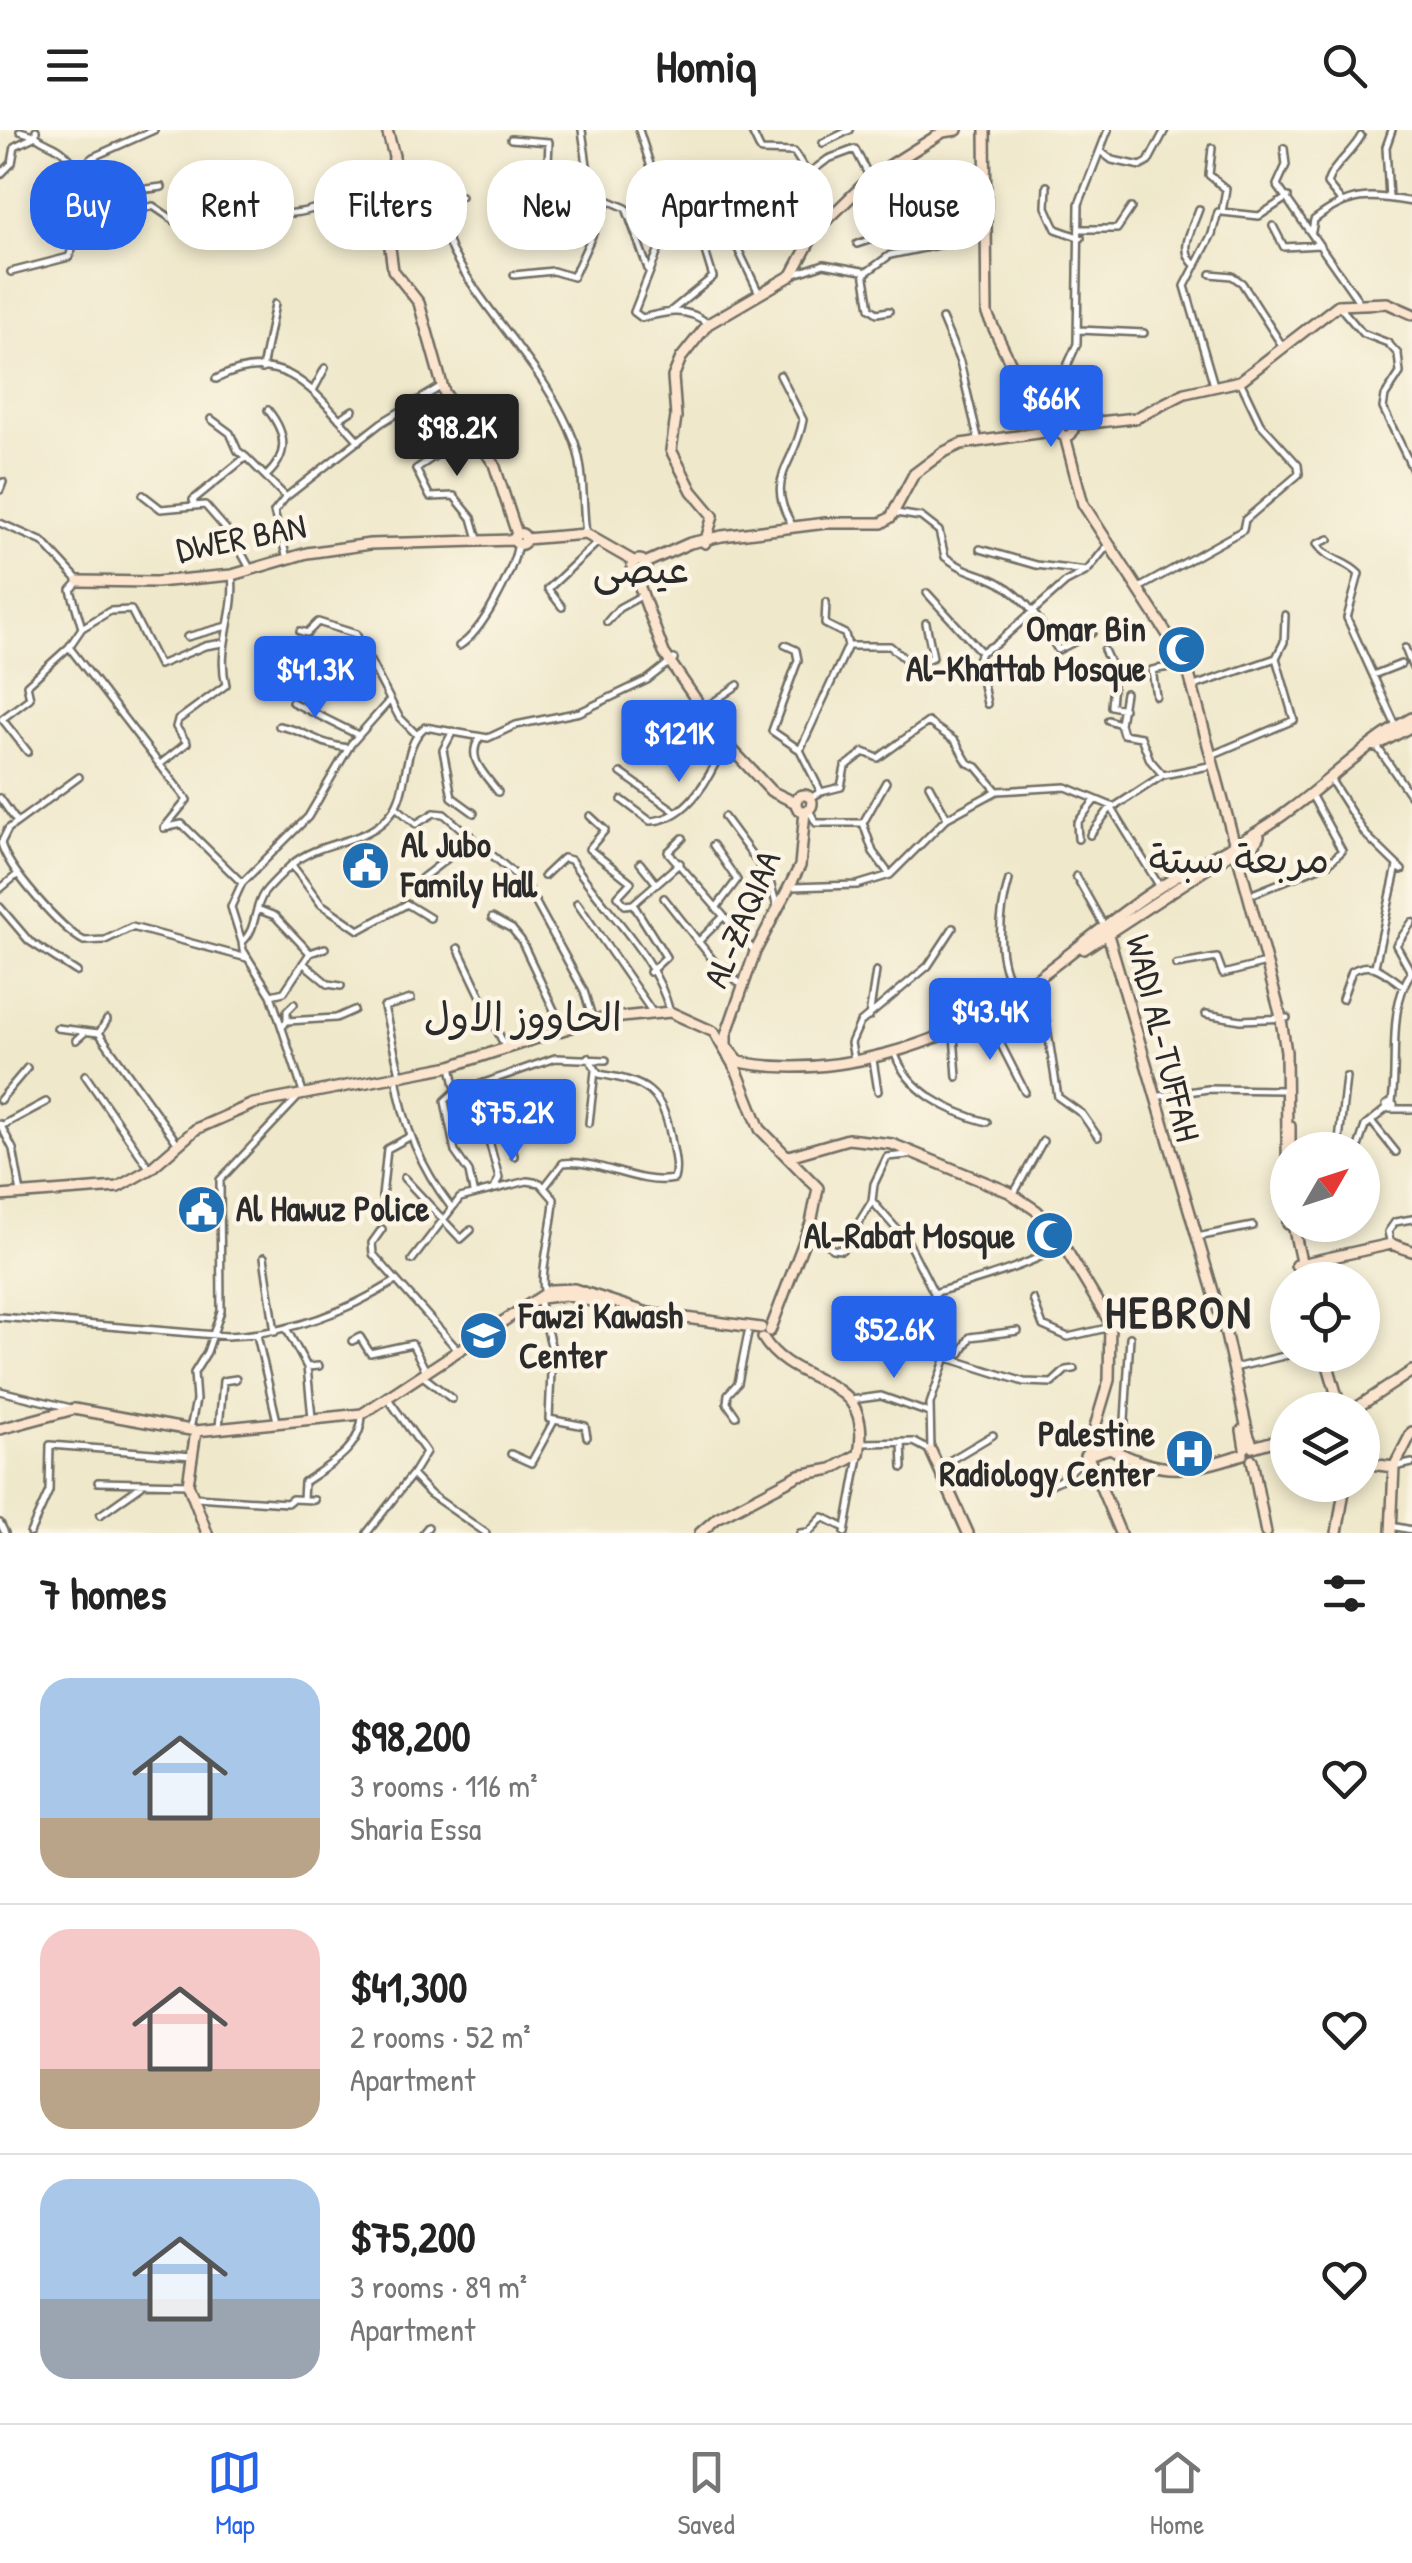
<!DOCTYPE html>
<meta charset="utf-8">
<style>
:root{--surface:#fff;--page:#f6f6f6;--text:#222;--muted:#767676;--line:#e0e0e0;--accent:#2563eb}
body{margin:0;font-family:"Patrick Hand","Playpen Sans Arabic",sans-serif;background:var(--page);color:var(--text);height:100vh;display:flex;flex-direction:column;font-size:38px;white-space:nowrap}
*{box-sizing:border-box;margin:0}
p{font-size:32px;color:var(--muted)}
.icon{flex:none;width:55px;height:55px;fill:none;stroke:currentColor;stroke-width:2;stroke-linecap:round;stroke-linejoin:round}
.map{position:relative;height:1403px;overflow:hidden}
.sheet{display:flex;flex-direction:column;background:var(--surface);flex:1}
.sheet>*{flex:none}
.hud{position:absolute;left:30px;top:30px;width:1352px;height:90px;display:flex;gap:20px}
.needle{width:65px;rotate:51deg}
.fabs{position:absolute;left:1270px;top:1002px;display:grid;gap:20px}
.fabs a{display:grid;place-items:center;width:110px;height:110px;border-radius:50%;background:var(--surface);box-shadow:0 5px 15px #0003;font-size:50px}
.price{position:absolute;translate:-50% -85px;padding:0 22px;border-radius:10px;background:var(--accent);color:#fff;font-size:32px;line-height:65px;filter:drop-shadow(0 2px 5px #0008)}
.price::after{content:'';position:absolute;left:50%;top:60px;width:30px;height:22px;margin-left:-15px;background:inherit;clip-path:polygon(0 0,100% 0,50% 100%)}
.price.on{background:#222;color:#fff}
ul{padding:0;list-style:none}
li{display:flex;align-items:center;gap:30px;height:250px;padding:0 40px}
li+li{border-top:2px solid var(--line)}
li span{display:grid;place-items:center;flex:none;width:280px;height:200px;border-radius:30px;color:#555}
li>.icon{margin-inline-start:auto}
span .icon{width:120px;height:120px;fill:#fffc;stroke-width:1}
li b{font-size:42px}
h2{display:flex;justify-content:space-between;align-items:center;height:120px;padding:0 40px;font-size:42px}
.chip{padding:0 35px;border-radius:40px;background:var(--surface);box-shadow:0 5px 15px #0003;font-size:35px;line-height:90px}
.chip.on{background:var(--accent);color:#fff}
header{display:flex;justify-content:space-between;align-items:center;height:130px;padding:0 40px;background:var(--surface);font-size:45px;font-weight:800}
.tab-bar{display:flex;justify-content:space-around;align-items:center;height:140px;border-top:2px solid var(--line);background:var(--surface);font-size:28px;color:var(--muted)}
.tab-bar a{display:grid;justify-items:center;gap:5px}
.tab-bar .on{color:var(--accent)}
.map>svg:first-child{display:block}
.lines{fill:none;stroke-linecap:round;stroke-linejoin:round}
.street-casing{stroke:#706d63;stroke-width:10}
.secondary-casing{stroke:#706d63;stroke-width:14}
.street{stroke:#fff;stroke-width:5}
.secondary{stroke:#fce5cf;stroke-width:9}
.labels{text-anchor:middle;stroke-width:9;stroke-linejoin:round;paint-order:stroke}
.street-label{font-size:35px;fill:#2b2b2b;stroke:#fcf5e5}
.poi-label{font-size:35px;font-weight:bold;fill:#2b2b2b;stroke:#fcf5e5;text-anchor:end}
.quarter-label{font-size:40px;fill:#2b2b2b;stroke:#fcf5e5}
.district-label{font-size:45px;font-weight:bold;letter-spacing:2.5px;fill:#2b2b2b;stroke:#fcf5e5}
</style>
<header><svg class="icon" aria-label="menu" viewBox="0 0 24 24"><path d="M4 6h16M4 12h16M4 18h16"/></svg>Homiq<svg class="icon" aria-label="search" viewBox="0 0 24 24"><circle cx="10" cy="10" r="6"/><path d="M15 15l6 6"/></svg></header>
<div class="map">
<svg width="1412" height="1403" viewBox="0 0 1412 1403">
<rect width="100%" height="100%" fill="#fcf5e5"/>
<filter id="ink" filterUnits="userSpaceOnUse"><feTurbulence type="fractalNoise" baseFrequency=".01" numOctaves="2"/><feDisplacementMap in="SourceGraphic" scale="20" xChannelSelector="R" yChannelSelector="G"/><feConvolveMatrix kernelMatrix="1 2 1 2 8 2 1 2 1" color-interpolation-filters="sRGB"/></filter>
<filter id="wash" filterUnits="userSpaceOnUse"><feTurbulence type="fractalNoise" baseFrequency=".0048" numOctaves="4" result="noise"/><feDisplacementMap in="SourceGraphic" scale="40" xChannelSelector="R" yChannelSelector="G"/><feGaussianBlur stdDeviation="2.25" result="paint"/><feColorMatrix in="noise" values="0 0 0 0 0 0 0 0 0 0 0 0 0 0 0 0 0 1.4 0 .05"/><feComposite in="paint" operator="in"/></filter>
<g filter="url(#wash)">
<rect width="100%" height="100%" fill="#efe8cb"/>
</g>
<g filter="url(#ink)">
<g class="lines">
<defs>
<path id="street" d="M582 0 591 63 626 78 648 139
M639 0 667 87 660 116 634 182 642 188C665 182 688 176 708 194
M751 0 761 21 794 22 808 44 828 29 855 19 870 48
M20 1 36 6V0
M511 9 549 12 547 53C559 76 572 74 595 69
M823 13 850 0
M1212 18 1209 45 1226 59 1222 82 1259 86 1288 67
M1284 18 1286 35 1277 55 1358 170
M1100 21 1112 30 1141 36 1148 32 1165 0
M81 37 93 27 154 0
M0 45 12 33 15 16 36 6C44 13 56 15 63 22 98 59 111 65 162 57
M876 45 919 116
M681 46 711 42 726 94 758 161
M741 56 768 112 810 110
M1047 56 1046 77 1056 99 1081 108
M442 65C446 85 443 106 454 125 490 190 549 243 575 313 585 342 582 373 586 404
M395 66H461
M940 68 931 87 936 86V102L949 112
M1389 68 1386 17 1392 0
M1340 70 1327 54C1331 37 1352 23 1361 6
M1273 96 1284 117 1319 115
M1081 99H1117L1131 78
M1312 101 1314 90C1349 63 1369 64 1412 72
M857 114 887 104 907 118
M1196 136C1177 120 1192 100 1199 79
M11 142 69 127 72 119 68 100 153 76 181 95C191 92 201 87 211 86 250 80 310 95 339 63L391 74
M864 142 870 178 877 183 889 181
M795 144 824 134 867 142 890 125 986 105
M1211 144 1232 146 1242 153 1283 217
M514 145 553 141 573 147 607 73
M1340 177 1362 203 1388 213 1398 224 1400 243 1385 266 1383 278 1412 338
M671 181 713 147 701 108
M942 189 960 232 979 312
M1079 200 1144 203
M262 239 275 174
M780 245 803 290C795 337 762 348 794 398
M216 249C286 213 318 267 359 311
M1214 255 1185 156 1212 104 1218 82
M314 259 325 238
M1047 280 1077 214 1079 74 1108 0
M211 289 230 303 238 321 246 327
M339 289 353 280
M470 302 416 339 430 367 454 366 472 388 478 409
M266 346C289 325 287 304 268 280
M0 360 3 352
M143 365 161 379 205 375 232 406 251 440
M195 376 193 370 246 327 286 367
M896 383 921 387 939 401 945 427C960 438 970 441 987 447 1023 461 1039 489 1058 520L1092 503
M0 393 43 412 79 451 71 460 82 498 69 517 187 670 164 698 182 694 242 753
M1329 409 1317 414C1328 431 1346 430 1359 444L1347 488 1396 596
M980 419 1036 435 1087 441
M287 428 274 382 286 367 381 293 442 256
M1139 458 1243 400 1245 390 1299 344 1298 335 1260 293 1240 251
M927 463 981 522
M562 477 548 459 599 411
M607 492 619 478 641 466
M82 498 110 481 131 480 159 535 205 516 223 513
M300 501 307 503 318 492 356 504 399 587 417 605
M187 507 227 496
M785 515 796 520 798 530 772 601 800 620 821 662 810 668
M459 516C483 502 513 441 518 414
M848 516H890L912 535 933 527 926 493
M1405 518 1412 536
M1104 520 1114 542 1111 576 1124 579
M1373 545 1401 534
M1197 555 1276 528 1284 512 1285 485
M1156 566 1152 540 1186 534
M292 572 358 605
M987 574 978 530 981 522 996 514 1066 452 1087 441 1108 415
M709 575 738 555
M1108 590 1120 594 1123 604 1141 607 1150 630 1163 645
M1120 594 1125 563
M279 596C305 600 319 615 348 618
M453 601 443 620 452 667 474 683
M479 609C466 629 485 644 498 662
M1376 615 1410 665
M800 620 848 516 845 504 825 494 826 472
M28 622 2 589 30 568 27 555 69 517
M1214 624 1294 590 1276 528
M159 635 187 613 176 597 178 590 226 555C216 516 237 484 232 445
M621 643 676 682
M79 647 8 699 1 713C7 738 61 799 84 811L105 810 132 797 247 828
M886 652 863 693 873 722 890 745
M1332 652 1365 704 1402 740
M929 655 947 688
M821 662 841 657 845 637 864 622 878 628 928 592 955 611 968 633 977 637 997 661
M0 668 17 692
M622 670 650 691C689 690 712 644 725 612
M396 677 416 694 434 683 444 684 525 753 584 861 593 890
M809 680 816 693H863
M590 686 605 700 589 719 631 752 618 766 625 775 633 774 680 733
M724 687 769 748 777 777
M1090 705 1111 677 1160 757
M683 708 668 722 755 822
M1078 709 1077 693 1095 670
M713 715 737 750 716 778
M640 733 656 753
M292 735 321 774 359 800 407 774 430 788
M544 746 563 728 571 730C603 779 655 823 670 882
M1076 746 1104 796
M422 748 461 718 470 705
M1009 750C999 784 994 831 1016 861
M792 757 857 755 890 745 947 688 997 661 1066 657 1114 677 1163 645 1214 635
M0 759 18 744
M1255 763 1329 733 1342 721 1313 668
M664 768 717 835 741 854
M577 773 653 883
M633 774 666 827 650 842
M0 777 29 811 77 842
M257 779 275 786 310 823 284 862 271 865
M492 788 512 799 521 810 563 899
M242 812 231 777 242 753 308 687 351 614 390 570
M698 812 722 788
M458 818 506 919
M310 823 325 818
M303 833 328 854 341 856
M1176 835 1217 828 1223 844 1266 833
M1375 836 1397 736
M1411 842 1396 815 1412 792
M1031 859 1045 884 1058 967 1082 984 1098 1007
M1342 869 1352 841C1373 829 1385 843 1402 855
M1206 884 1241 890 1287 888
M869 887 876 841
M987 887 1025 962
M287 891V881L294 874
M283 896 287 891 336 888 354 880
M57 898 99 903 178 1014
M99 903 107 890
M954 904 957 947
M76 910 84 903
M895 924C908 961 949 982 987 992
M854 929 851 913 860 893 928 836 953 798
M873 930 878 961
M451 936 455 956 464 960 555 928 606 930
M400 944 384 877 411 869
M85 945 150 1039
M396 947C404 997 420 1036 451 1077
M481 955 491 1001 510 1007 514 1026
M458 959 445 971 455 1022 469 1042 473 1062
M1154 967 1208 959 1288 960
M0 970 27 938
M1390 972 1394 975 1390 979 1386 975Z
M1392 972C1398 930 1387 878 1412 841
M1392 979H1412
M1371 991 1396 1022
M589 993 595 941
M0 994 13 1019 21 1063
M1 996 46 972
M488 1007 499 1048 495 1057
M1338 1020 1346 947
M1357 1020 1365 996 1387 978
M908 1025 887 1027 874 1054 872 1071 908 1112 934 1163
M404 1048 461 1109 471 1100
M546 1055 563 1033C599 1029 638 1056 674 1049 678 1036 673 1021 671 1008 662 960 646 952 599 944L588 927
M1013 1065 1043 1011
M382 1067 387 1019 409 1007
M813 1095 832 1119 842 1120 872 1071
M382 1099 372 1113 373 1124 457 1219
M1197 1107 1253 1096
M1391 1114 1388 1102 1395 1092 1412 1089
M264 1127 275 1202
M412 1130 460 1068 527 1051 540 1053 554 1069C554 1092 538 1147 545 1163
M1033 1169 1043 1196 1068 1207 1107 1198
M539 1170 552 1219 549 1289 585 1296 587 1307
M0 1187 227 1206C286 1204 344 1183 394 1152
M287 1200 307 1237 312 1288
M257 1205 277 1291
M352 1211 360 1207 370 1223 412 1214 426 1241
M947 1224 961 1223 970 1207 1018 1201
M945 1227 1024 1252 1052 1253 1066 1240 1074 1239
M307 1237 319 1236
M1234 1238 1288 1225
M424 1247 452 1269
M0 1261 71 1278
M389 1270 426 1322 412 1345 430 1364 486 1403
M851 1270 881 1266 929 1283
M736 1286 727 1273 728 1264 738 1253 748 1203
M219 1298 223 1251 236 1249
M190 1299 196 1270 194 1243 207 1222 221 1181 220 1050 303 962 271 865 243 820 242 812C257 800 253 779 264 763 271 754 283 743 291 735 322 708 367 716 392 682 410 658 401 616 425 597L488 608 516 595 580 582 647 550 674 529
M902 1312 903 1338
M861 1313 914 1312 931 1321 930 1274 947 1224 935 1208 943 1187 934 1163C977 1150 1022 1138 1060 1117
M1110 1318 1124 1307 1130 1207
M511 1324 531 1333 554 1291
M939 1337 993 1305
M1394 1337 1412 1333
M98 1352 188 1354
M1034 1362 1060 1350 1082 1331
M196 1367 287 1373 292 1369 314 1370
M303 1369 304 1352C329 1335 362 1319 362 1284
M100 1385 141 1356
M0 1393 5 1403
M1391 1396 1412 1400
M30 1403 49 1361 50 1315 192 1326
M367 1403 411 1346
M423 1403 428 1397
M800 1403 809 1402 823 1387 845 1398
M845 1403 859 1327"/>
<path id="secondary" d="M387 0 394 26 389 110 393 140 419 173 444 262 494 334 517 404
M985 0 987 184 1020 253 1059 297
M1059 299a7 7 0 1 1 14 0a7 7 0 1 1-14 0Z
M1071 295 1136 288 1185 263 1240 251 1338 175 1387 173 1412 184
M1065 306 1083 374 1186 533 1280 883 1286 922 1288 1094
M514.5 409a5.5 5.5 0 1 1 11 0a5.5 5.5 0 1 1-11 0Z
M525 409 586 404 635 432
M705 413 713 386 692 361 671 320 676 287 673 247 681 228 708 194 792 145 815 102 870 48 943 2 957 0
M632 437a7 7 0 1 1 14 0a7 7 0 1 1-14 0Z
M645 433 690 413 722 406 826 393H882L891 387 914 344 942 323 961 314 1059 300
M635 444 664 523 725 612 771 661 796 673
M79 451 156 452 232 445 307 423 370 414 514 410
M1375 616 1412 596
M796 673a8 8 0 1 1 16 0a8 8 0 1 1-16 0Z
M805 681 800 736 755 822 726 905V916L739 932C831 950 946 916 1020 861 1068 827 1111 788 1160 757 1203 729 1251 710 1291 679 1333 648 1366 613 1412 588
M1246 731 1259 706
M1106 798 1226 1205 1248 1304 1253 1317 1288 1307
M1084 819 1234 721
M1290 996V1020
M789 1026 848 1009 892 1014 1009 1062 1037 1081 1055 1101 1110 1193 1109 1250 1087 1324 1120 1403
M0 1066 118 1057 150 1039 196 999 253 974 451 936 593 890 670 882 714 902 737 941 760 999 818 1058 811 1093 770 1201
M1293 1095 1305 1150
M1296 1135 1391 1114 1412 1121
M541 1168 565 1165 599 1173
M1325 1225 1341 1280
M1353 1280 1412 1241
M0 1299 74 1279 196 1301
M1242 1300 1245 1318
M931 1321 968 1403
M1085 1326 1110 1318C1161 1346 1189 1342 1243 1324
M1252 1330 1266 1403
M1362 1333 1394 1337
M207 1403 188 1354 196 1301 362 1284 551 1160 574 1159 648 1183 761 1198
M700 1403 717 1388 799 1345 832 1339 859 1324C874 1240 795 1261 763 1208
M1337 1403 1345 1355
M1391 1403 1394 1337 1412 1302"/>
</defs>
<use href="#street" class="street-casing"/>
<use href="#secondary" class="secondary-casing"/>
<use href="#street" class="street"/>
<use href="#secondary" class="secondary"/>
</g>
</g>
<defs>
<symbol id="mosque-disc" viewBox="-11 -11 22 22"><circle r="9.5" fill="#1f6fb2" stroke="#fcf5e5"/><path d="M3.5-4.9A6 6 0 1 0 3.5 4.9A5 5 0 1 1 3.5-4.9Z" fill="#fff"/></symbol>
<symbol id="civic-disc" viewBox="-11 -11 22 22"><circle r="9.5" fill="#1f6fb2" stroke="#fcf5e5"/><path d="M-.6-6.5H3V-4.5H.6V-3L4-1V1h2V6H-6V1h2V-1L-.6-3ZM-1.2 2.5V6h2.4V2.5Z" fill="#fff"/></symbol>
<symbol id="university-disc" viewBox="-11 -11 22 22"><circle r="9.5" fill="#1f6fb2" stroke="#fcf5e5"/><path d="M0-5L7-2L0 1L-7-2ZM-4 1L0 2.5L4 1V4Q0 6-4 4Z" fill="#fff"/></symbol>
<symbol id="hospital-disc" viewBox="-11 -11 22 22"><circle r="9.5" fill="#1f6fb2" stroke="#fcf5e5"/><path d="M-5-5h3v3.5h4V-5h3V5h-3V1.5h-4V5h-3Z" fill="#fff"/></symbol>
</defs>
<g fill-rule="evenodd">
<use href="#mosque-disc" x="1154" y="492" width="55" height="55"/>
<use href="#civic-disc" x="338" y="708" width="55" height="55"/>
<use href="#civic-disc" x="174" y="1052" width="55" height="55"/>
<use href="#mosque-disc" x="1022" y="1078" width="55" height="55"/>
<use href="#university-disc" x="456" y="1178" width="55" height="55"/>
<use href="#hospital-disc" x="1162" y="1296" width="55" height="55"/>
</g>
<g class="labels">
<g class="street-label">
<text transform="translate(241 408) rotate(-11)" y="12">DWER BAN</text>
<text transform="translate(742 789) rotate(-67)" y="12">AL-ZAQIAA</text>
<text transform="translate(1163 908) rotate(76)" y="12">WADI AL-TUFFAH</text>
</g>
<g class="poi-label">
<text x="1146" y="511">Omar Bin<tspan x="1146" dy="40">Al-Khattab Mosque</tspan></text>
<text x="401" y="727" text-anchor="start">Al Jubo<tspan x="401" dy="40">Family Hall</tspan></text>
<text x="236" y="1091" text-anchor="start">Al Hawuz Police</text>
<text x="1015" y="1118">Al-Rabat Mosque</text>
<text x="519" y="1198" text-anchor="start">Fawzi Kawash<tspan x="519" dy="40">Center</tspan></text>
<text x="1155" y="1316">Palestine<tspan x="1155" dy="40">Radiology Center</tspan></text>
</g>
<g class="quarter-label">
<text x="641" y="453">عيصى</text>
<text x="1239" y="743">مربعة سبتة</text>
<text x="523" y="901">الحاووز الاول</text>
</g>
<g class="district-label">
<text x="1179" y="1198">HEBRON</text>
</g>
</g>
</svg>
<div class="fabs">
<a><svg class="needle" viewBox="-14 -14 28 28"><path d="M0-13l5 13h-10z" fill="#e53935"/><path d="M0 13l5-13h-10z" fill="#767676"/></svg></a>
<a><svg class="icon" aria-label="locate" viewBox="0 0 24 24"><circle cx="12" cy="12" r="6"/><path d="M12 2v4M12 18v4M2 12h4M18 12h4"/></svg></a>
<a><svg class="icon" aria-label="layers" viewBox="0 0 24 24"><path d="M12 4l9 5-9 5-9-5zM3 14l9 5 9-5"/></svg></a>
</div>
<b class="price" style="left:1051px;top:320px">$66K</b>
<b class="price on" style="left:457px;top:349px">$98.2K</b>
<b class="price" style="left:315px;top:591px">$41.3K</b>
<b class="price" style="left:679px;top:655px">$121K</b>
<b class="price" style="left:990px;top:933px">$43.4K</b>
<b class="price" style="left:512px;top:1034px">$75.2K</b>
<b class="price" style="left:894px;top:1251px">$52.6K</b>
<div class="hud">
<a class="chip on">Buy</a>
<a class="chip">Rent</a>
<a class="chip">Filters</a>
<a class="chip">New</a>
<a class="chip">Apartment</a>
<a class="chip">House</a>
</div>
</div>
<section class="sheet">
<h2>7 homes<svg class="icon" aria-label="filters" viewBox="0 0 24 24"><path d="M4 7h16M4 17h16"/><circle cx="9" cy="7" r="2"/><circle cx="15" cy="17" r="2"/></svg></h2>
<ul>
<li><span style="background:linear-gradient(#a9c7e8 70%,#b9a48a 0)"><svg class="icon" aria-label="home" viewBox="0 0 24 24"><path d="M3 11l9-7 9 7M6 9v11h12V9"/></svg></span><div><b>$98,200</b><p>3 rooms · 116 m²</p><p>Sharia Essa</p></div><svg class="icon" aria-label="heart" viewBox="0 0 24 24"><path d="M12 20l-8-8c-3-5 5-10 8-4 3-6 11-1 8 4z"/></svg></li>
<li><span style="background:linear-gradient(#f6c9c9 70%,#b9a48a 0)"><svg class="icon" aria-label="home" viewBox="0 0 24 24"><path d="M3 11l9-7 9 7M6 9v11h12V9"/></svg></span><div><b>$41,300</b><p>2 rooms · 52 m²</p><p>Apartment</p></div><svg class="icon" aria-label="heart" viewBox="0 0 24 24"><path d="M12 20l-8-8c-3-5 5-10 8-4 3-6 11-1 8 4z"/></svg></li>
<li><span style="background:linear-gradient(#a9c7e8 60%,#9aa5b1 0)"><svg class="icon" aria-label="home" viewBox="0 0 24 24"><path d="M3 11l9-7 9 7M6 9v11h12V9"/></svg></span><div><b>$75,200</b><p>3 rooms · 89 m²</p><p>Apartment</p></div><svg class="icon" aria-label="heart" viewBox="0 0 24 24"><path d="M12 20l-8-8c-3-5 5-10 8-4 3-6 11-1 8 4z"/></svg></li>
</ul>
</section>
<nav class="tab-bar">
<a class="on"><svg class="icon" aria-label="map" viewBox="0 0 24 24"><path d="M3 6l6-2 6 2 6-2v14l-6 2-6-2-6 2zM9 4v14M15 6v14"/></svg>Map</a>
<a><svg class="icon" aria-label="saved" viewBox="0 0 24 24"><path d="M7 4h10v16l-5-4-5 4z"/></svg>Saved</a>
<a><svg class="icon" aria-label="home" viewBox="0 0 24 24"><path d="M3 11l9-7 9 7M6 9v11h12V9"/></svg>Home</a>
</nav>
